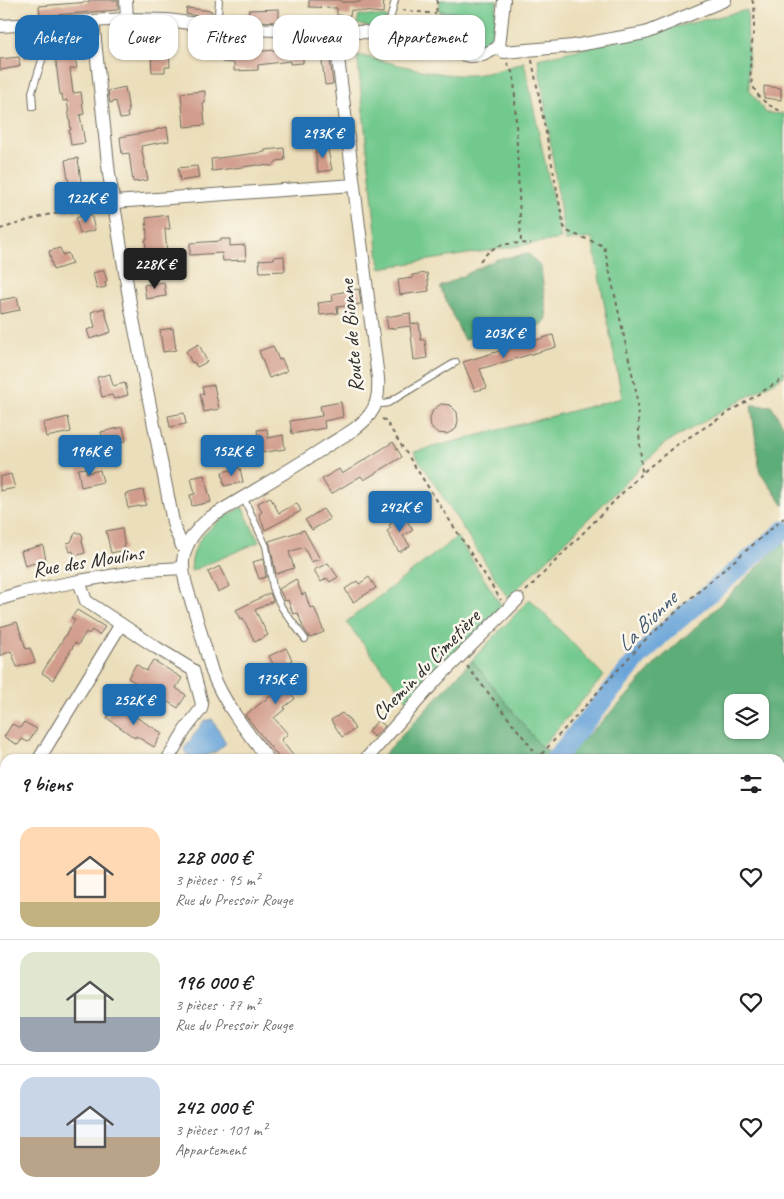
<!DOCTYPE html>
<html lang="fr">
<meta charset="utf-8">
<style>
:root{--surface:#fff;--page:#f6f6f6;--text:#202124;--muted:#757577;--line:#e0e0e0;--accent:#1f6fb2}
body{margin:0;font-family:Caveat,sans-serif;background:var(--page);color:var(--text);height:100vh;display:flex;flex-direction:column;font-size:19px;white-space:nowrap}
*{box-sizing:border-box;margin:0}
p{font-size:16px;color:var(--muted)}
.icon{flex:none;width:28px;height:28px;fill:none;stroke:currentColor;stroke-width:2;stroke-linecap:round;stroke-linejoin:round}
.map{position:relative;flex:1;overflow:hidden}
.drawer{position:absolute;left:0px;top:754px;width:785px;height:446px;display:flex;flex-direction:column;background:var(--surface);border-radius:15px 15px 0 0;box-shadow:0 1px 4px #0004}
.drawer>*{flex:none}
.top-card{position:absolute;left:15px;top:15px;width:500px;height:45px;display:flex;gap:10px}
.buttons{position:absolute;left:724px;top:694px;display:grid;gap:10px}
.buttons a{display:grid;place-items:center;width:45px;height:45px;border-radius:10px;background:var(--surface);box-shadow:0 1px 4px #0004;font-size:25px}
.price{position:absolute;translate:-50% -42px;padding:0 11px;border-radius:5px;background:var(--accent);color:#fff;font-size:16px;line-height:32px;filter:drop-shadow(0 1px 2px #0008)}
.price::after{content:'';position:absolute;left:50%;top:30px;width:15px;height:11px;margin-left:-8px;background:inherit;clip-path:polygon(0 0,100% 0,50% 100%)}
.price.selected{background:#222;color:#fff}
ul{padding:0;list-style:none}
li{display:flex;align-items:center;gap:15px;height:125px;padding:0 20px}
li+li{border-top:1px solid var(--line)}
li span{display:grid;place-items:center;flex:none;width:140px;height:100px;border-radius:15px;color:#555}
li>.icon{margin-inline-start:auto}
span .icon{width:60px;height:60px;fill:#fffc;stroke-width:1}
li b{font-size:21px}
h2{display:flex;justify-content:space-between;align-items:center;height:60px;padding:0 20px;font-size:21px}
.pill{padding:0 18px;border-radius:15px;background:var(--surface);box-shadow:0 1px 4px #0004;font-size:18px;line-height:45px}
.pill.selected{background:var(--accent);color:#fff}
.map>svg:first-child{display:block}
.green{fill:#72c98e;stroke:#4e7a5c}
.forest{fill:#5dad79;stroke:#446c52;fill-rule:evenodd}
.water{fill:#69a4d9;stroke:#4a6882}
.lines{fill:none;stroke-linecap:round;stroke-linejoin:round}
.stream{stroke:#69a4d9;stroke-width:3}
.river{stroke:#69a4d9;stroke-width:19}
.building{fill:#d19c8b}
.lane-casing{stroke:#6e6a5d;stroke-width:8}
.street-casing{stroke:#6e6a5d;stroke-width:14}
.secondary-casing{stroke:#6e6a5d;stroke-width:19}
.path{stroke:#6e6a5d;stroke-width:2;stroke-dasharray:4 4;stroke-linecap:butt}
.lane{stroke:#fff;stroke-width:6}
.street{stroke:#fff;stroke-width:12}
.secondary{stroke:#fae7c3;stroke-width:18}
.labels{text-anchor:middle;stroke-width:5;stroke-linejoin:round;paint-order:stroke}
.street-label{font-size:21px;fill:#2b2b2b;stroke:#fbf7ec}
.water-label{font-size:22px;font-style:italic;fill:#445b71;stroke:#fbf7ec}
</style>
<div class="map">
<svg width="784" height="1199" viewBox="0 0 784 1199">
<rect width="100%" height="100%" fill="#fbf7ec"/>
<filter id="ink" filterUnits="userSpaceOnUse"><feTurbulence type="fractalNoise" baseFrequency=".02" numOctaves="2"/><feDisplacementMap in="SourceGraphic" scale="10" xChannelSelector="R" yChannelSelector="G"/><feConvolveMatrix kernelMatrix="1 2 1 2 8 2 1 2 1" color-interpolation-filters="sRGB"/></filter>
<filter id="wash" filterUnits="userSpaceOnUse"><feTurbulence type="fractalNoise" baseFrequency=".0096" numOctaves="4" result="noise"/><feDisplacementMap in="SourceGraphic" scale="20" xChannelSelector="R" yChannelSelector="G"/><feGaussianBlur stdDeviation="1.12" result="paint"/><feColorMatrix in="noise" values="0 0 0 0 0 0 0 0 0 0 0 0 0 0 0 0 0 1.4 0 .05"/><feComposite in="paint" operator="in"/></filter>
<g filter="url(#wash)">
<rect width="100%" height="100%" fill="#ebdeba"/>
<path class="green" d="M440 0H497L494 39 480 49 473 50 438 41V39L464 41 465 34H478V30L477 33 439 30 440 12 479 14 439 11Z
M747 10 749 89 766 113 784 114V376L664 444 508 598 414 452 622 398 592 238 565 241 538 59Z
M359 15 387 17 384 29 357 24Z
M425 15H434L432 40 415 36 416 30 423 31Z
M357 55C391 62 436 77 471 75 489 74 507 68 524 62L561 239 380 268Z
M242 507 259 542 191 571C192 535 214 524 242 507Z
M457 537 503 608 411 705 346 622Z
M530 599 604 676 541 747 472 660Z
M0 1099 5 1100V1195H74L73 1199H17L0 1193Z"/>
<path class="forest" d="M529 254 541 267 547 318 542 326 514 323 464 340 440 287 497 259Z
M751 405 772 406 784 427V506L760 472Z
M784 541V840H780V759H380L472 660 541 747 565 758 625 698 658 661 709 615ZM732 702H760V730H732Z
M5 1039V1100L0 1099V1040Z
M134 1195H209L208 1199H137Z
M315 1195H477L473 1199H315Z"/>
<path class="water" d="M212 719 226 743C216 755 203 757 189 758L184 749 204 721Z"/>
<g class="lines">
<path class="stream" d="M323 1199V1195"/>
<path class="river" d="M555 759 639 657 663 633 784 530
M476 1195V1199"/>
</g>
<g id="blocks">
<path class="building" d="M89 0H118V10L40 16 39 6 89 2Z
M309 0H341V2H360V0H384L383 13 351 10 350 16 337 15V8L309 7Z
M187 8 212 11 211 18 186 14Z
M279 9V22L232 20V14L249 13V10Z
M120 28H168L170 67H165V72H152L150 37 121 40Z
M86 29 87 43H80L74 52 77 68 70 69 73 93 81 92 84 114 80 115 85 143 71 145 69 130H71L67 100 63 101 62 94 60 95 55 54 70 52 69 30Z
M35 33 37 56 24 59 22 35Z
M225 35 235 37V43L252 42V52L309 47V58H303V63L290 64V61L258 65V70L234 71V63L222 62Z
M19 57 20 65 18 67 0 70V59Z
M330 60 333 84 325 85 322 61Z
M764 86 781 88V100L764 98Z
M125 87 129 112 127 113 128 118 120 119 116 101 110 103 108 91Z
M205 91V103H203L205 125 184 127 181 93Z
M167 127 169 141 141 146 148 180 133 182 129 153 122 154 120 137 155 131V130Z
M327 145 332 170 318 172 315 148Z
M284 148 285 160 277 161 272 166 257 165 212 171 211 159 265 152V150Z
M78 158 82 190 89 189 90 200 72 203 65 160Z
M197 166 199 178 180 181 178 168Z
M91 214 95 230 80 234 76 218Z
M168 215 170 229H165L167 255 147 257 145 240H147L146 218Z
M221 239H230V246L245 245 246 260 223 261 222 253 190 255V243L221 241Z
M60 248 63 255 68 253 72 264 53 270 49 251Z
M284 256 285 271 260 272 259 260 274 259V257Z
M104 270 107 281 105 282 106 287 97 289 93 273Z
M427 273 429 291 400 295 398 280 413 278 412 275Z
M164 282 166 296 146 299 144 285Z
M359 289 361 304 337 307 338 313 320 315 318 303 333 301 332 294Z
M17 297 20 310 0 314V300Z
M104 308 111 332 90 339 87 330 95 327 91 312Z
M410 313 411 324 419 323 421 340H425L427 358 414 360 410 326 388 329 386 317Z
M173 328 176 350 163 352 160 330Z
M553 335 556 347 480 369 487 388 475 391 463 362Z
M199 344 207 362 197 367 194 362 192 363 186 351Z
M273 346 279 360 282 359 287 371 269 378 259 351Z
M110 374 113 386 125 383 128 395 114 399 112 395 102 397 97 377Z
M214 385 219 409 204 412 200 394H204L202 387Z
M341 402 343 417 324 421 325 428 292 434 290 421 322 416 320 406Z
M441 404 450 405 457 412 458 421 456 429 447 434 438 433 431 427 430 418 433 410Z
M184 413 186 424 170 427 168 416Z
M68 417 71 432 46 437 43 423Z
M123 427 126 441 104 445 101 432Z
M267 429 268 438 283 435 285 449 261 453 257 430Z
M393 442 402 457 364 480 361 476 331 494 322 479 339 469 342 474Z
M86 468 87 473 100 470 103 482 81 487 78 469Z
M240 468 243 482 224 486 222 472Z
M11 474 15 488 0 491V477Z
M204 475 211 502 192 506 190 495 195 494 191 478Z
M143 490 146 505 128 508 125 494Z
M270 497 279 513 297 503 301 511 265 530 259 514 262 512 258 503Z
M323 509 330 519 312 530 305 520Z
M404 516 413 530 403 536 410 546 399 552 387 531 391 528 389 525Z
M122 528 125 550 111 553 106 531Z
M304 530 320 559 311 562 304 547 289 552 294 568 276 574 269 541Z
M76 533H81L83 537 82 541 85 553 75 556 73 551 70 552 67 543 71 542 74 535Z
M43 545 46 560 25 566 21 551Z
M263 559 266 577 259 579 253 562Z
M328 563 338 577 330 582 327 578 321 582 314 570Z
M220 566 230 586 218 592 208 572Z
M369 577 376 588 353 602 345 589 357 581 359 584Z
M296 579 302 595 305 593 310 608 314 607 324 632 310 638 303 627 298 613 293 614 288 600 285 601 279 589Z
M270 593 273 601 255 610 268 635 255 642 243 618 241 619 236 610Z
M77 610 105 627 99 635 92 630 89 634 86 632 78 645 75 643 53 680 42 673 75 620 71 618Z
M17 622 26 649 30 648 35 662 17 667 11 651 0 656V627Z
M286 648 292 660 289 662 301 681 298 684 299 685 290 692 295 699 284 707 285 709 274 718 288 734 281 740 296 759H280L245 715 280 689 271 675 277 672 269 656Z
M153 660 182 678 176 688 186 695 178 708 128 678 136 664 146 671Z
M116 705 162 733 154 747 136 736 135 738 107 718Z
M342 713 346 717 347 716 355 729 342 737 331 720Z
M378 720 385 726 374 737 368 732Z
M24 722 37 729 28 742 22 739 18 745 4 737 12 724 20 728Z"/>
</g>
</g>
<g filter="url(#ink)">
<use href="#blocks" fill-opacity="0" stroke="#6e6a5d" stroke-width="1"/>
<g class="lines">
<defs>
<path id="lane" d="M217 27 219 0
M387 32 395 0
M33 107 32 92 42 60 39 24
M376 402 383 404 388 403 456 362
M243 497 266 546 273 588 277 598 282 608 305 639"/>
<path id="street" d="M126 0 127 19
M93 21 109 174 131 309 174 527 182 546 186 548
M0 26 127 19 167 20 212 26 241 29 365 32 469 56 483 55 499 47
M499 47 504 52 573 46 645 33 725 0
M499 47 504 0
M114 202 354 185
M79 581 86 601 157 648 193 670 202 704 201 709 185 730 168 759
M0 599 24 592 79 581 147 570 183 568
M39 759 121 624
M268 759C247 732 224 704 212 672 206 652 201 632 195 613 190 597 182 578 183 561 185 542 197 528 211 517 250 493 289 471 327 446 341 437 359 429 370 414 378 404 379 391 378 378L338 58 337 46 339 31
M366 759 437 679 518 599
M0 823 5 815
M0 940 5 939
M283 1199 285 1195
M695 1199 696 1195"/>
<path id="secondary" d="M780 950H784
M0 1025H5"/>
</defs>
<use href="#lane" class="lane-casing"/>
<use href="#street" class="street-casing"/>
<use href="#secondary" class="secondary-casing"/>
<path class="path" d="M752 0C756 8 754 18 754 27 750 64 740 97 784 112
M402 10 436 14
M435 36 437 0
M532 60 564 227 569 232 604 246 636 391 642 473
M507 63 514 75 521 243
M0 229 46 215 102 208
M480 261C496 241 508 244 531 243
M382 419 385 420 501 600
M526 591 642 473 675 446 784 378
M467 666 539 757 644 641 699 591 784 518"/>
<use href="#lane" class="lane"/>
<use href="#street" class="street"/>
<use href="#secondary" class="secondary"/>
</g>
</g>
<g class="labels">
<g class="street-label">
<text transform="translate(351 336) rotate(-95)" y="7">Route de Bionne</text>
<text transform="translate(88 561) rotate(-9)" y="7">Rue des Moulins</text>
<text transform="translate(426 665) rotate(-46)" y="7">Chemin du Cimetière</text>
</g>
<g class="water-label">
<text transform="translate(646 621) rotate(-45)" y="8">La Bionne</text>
</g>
</g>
</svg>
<div class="buttons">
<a><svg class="icon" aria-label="layers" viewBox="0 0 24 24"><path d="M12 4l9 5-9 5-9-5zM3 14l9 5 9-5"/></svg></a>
</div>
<b class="price" style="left:323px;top:159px">293K €</b>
<b class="price" style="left:86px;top:224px">122K €</b>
<b class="price selected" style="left:155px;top:290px">228K €</b>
<b class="price" style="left:504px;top:359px">203K €</b>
<b class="price" style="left:90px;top:477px">196K €</b>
<b class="price" style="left:232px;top:477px">152K €</b>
<b class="price" style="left:400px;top:533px">242K €</b>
<b class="price" style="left:276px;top:705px">175K €</b>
<b class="price" style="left:134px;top:726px">252K €</b>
<div class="top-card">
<a class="pill selected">Acheter</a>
<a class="pill">Louer</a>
<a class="pill">Filtres</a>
<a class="pill">Nouveau</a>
<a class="pill">Appartement</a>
</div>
<section class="drawer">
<h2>9 biens<svg class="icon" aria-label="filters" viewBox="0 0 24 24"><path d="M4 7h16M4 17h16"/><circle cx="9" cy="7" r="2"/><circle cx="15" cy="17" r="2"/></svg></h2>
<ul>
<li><span style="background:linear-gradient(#ffd9b3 75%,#c2b280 0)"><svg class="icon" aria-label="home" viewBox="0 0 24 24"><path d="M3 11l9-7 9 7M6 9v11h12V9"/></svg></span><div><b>228 000 €</b><p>3 pièces · 95 m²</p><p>Rue du Pressoir Rouge</p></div><svg class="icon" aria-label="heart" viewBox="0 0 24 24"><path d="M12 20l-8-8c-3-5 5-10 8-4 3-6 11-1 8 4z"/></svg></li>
<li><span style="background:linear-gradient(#dfe7d0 65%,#9aa5b1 0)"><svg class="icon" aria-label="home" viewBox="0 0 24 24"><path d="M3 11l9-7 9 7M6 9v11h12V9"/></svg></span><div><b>196 000 €</b><p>3 pièces · 77 m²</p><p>Rue du Pressoir Rouge</p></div><svg class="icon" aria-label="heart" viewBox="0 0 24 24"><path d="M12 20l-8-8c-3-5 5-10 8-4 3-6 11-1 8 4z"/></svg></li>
<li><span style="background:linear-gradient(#c9d6e8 60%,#b9a48a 0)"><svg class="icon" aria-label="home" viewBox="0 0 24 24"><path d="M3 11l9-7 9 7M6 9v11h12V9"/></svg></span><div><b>242 000 €</b><p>3 pièces · 101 m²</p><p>Appartement</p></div><svg class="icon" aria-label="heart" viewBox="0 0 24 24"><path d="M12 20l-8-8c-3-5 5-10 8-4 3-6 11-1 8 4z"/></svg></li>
</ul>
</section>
</div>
